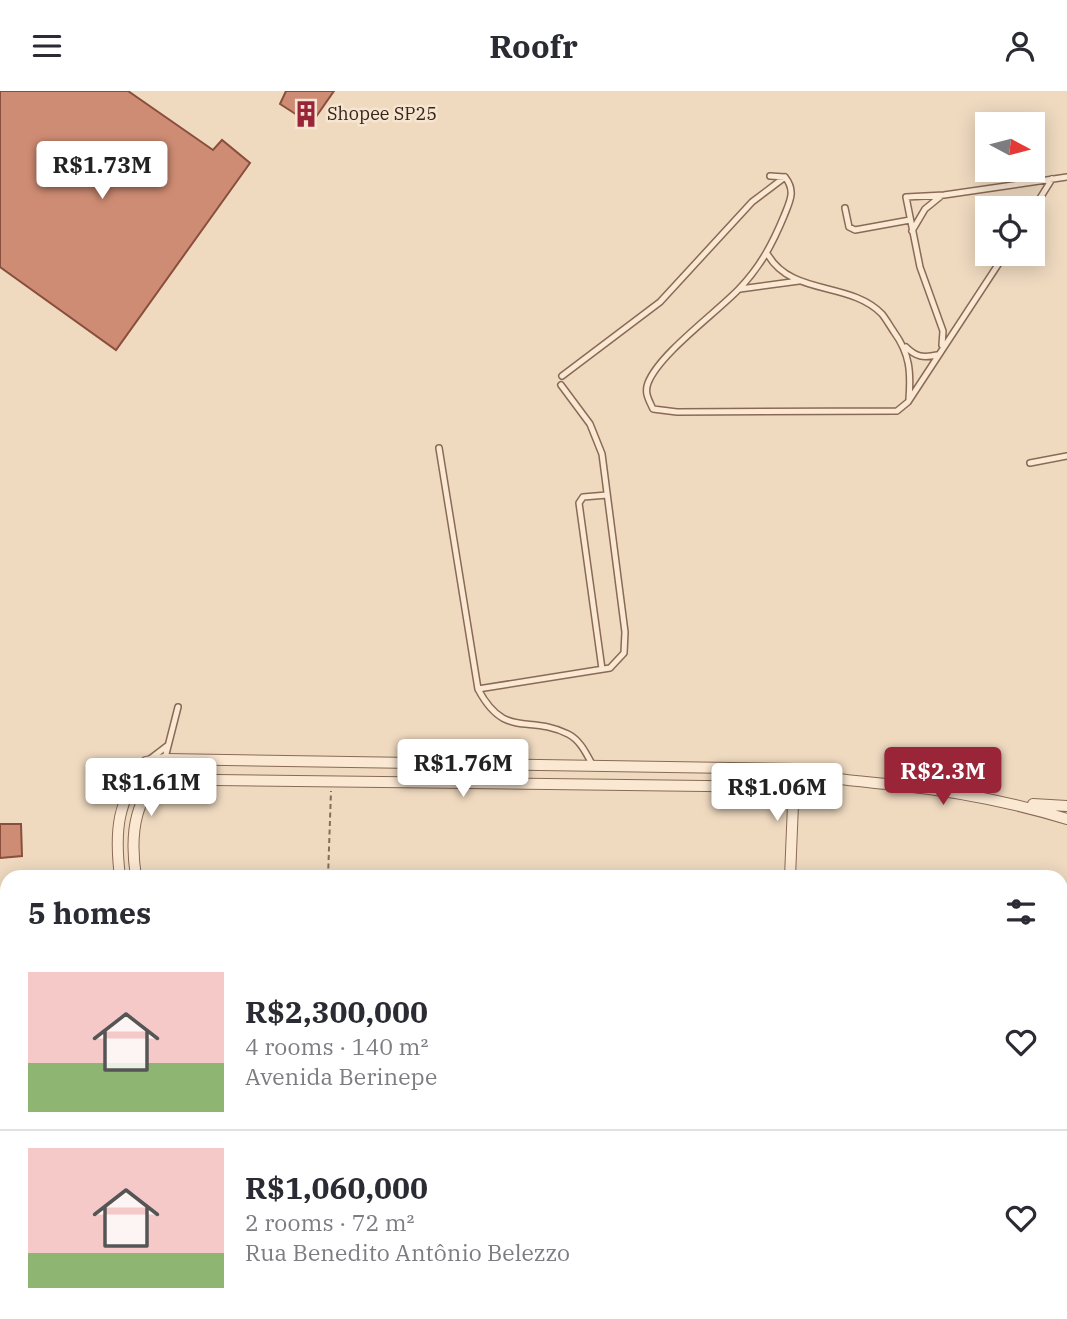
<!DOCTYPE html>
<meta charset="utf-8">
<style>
:root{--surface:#fff;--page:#f7f7f7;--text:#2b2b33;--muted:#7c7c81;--line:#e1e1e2;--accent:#9a2538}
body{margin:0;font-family:"IBM Plex Serif",serif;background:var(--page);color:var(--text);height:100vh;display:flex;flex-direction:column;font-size:26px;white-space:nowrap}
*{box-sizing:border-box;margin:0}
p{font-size:23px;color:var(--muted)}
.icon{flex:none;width:38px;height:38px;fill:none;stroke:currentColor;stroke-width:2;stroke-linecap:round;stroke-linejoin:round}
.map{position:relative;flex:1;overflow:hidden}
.side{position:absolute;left:0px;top:779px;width:1068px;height:450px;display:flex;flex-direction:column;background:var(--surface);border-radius:21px 21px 0 0;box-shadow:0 4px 18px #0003}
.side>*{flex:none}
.needle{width:46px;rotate:97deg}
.tools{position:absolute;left:975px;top:21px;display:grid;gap:14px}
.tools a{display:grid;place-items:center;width:70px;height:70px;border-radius:0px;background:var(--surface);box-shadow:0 4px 18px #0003;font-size:35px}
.price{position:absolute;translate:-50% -60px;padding:0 16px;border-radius:7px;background:#fff;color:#222;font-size:23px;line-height:46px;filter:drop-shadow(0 2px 4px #0008)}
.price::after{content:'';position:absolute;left:50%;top:42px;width:21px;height:16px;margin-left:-10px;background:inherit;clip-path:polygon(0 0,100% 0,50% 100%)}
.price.active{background:var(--accent);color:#fff}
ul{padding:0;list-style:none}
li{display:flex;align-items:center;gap:21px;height:175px;padding:0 28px}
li+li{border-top:2px solid var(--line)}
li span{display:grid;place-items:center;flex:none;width:196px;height:140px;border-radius:0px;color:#555}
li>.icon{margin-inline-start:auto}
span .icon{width:84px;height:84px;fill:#fffc;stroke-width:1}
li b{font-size:30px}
h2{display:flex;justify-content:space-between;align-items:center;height:84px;padding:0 28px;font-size:30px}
header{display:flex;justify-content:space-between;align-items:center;height:91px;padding:0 28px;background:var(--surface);font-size:32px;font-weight:700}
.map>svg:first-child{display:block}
.green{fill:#cecb94}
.building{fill:#cf8c74;stroke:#894f3c;stroke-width:2}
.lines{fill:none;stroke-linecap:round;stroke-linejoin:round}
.lane-casing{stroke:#896a57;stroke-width:8}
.street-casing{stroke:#896a57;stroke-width:12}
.path{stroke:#896a57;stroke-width:2;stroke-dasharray:5 3.5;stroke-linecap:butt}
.lane{stroke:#fae8d3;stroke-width:5}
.street{stroke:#fae8d3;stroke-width:10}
.labels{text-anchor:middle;stroke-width:5;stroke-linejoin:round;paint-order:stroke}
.poi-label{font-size:18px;fill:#38251c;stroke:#f6e5d0;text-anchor:start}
</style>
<header><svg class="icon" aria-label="menu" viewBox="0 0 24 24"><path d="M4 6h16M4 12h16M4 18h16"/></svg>Roofr<svg class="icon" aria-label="person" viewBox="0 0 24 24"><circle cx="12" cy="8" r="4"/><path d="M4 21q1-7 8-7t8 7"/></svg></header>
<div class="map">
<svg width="1067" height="1228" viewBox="0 0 1067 1228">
<rect width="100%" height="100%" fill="#efdac0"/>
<path class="green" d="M0 910 7 911V964L0 960Z"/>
<path class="building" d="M0 0H128L213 59 222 49 250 72 116 259 0 176Z
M286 0H334L311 33 280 13Z
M0 733H21L22 765 0 767Z
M0 834 7 835V895L0 894Z"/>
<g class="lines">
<defs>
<path id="lane" d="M770 85 785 86C796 100 790 110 784 125 772 154 760 176 739 198 716 222 659 263 648 292 644 302 649 309 653 318L677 321 897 320 908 311 1005 163
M845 117 849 136 855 139 910 129
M1032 120 1052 88
M912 140 925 118 941 105
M768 164C792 205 850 190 882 223 886 228 890 235 894 241 910 263 911 281 909 308
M740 198 799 190
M942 254 943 240 920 176 906 106 944 104 1067 86
M906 256C916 266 923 267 937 264
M562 285 660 211 752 111 785 86
M439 357 478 598C505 649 528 623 568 643 580 649 586 662 592 673
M1030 372 1067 365
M602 578 579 412 583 406 607 404
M478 598 610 577 624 562 625 541 602 363 590 333 561 294
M165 667 178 616
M150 668 167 655
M1060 902 1067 885"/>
<path id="street" d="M135 688 794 696 822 687
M1033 713 1067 715
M120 786C114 737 118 711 146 671L165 668 795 678C828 689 861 690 896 694 954 700 1011 711 1067 728
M136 786C128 734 138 711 165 668
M790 786 794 689
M0 811 7 812
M1060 844 1067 847
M1060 953 1067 956
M1060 1066 1067 1070
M0 1148 7 1147
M1060 1182 1067 1186
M65 1222 67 1228
M177 1222 179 1228
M283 1222 284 1228
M401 1222 402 1228
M903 1222 927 1228
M761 1228V1222"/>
</defs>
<use href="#lane" class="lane-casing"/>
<use href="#street" class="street-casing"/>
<path class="path" d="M328 786 331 700
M0 829 7 830"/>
<use href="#lane" class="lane"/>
<use href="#street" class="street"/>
</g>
<defs>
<symbol id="building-bare" viewBox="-9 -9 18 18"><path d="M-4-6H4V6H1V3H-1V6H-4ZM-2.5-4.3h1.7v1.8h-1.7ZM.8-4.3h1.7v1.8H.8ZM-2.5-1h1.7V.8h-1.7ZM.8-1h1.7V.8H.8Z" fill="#9a2538" stroke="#f6e5d0" stroke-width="2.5" paint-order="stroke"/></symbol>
</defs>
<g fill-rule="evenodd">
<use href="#building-bare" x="287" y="4" width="38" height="38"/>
</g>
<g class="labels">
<g class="poi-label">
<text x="327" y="29">Shopee SP25</text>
</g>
</g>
</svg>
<div class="tools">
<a><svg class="needle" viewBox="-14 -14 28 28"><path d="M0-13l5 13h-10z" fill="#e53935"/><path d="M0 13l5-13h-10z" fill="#7c7c81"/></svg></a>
<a><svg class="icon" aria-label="locate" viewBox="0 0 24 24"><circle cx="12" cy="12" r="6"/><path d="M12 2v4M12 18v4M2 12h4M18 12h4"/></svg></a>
</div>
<b class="price" style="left:102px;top:110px">R$1.73M</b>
<b class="price" style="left:463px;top:708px">R$1.76M</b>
<b class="price active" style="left:943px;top:716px">R$2.3M</b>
<b class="price" style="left:151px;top:727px">R$1.61M</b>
<b class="price" style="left:777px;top:732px">R$1.06M</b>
<section class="side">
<h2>5 homes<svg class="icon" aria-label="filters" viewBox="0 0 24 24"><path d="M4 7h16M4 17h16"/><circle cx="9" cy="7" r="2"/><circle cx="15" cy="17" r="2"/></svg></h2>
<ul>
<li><span style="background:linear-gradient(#f6c9c9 65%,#8fb573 0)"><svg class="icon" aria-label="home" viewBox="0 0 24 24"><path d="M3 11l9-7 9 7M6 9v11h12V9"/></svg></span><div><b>R$2,300,000</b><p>4 rooms · 140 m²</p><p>Avenida Berinepe</p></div><svg class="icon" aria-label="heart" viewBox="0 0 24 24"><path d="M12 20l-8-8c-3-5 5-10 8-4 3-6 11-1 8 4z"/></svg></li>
<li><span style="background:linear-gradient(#f6c9c9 75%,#8fb573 0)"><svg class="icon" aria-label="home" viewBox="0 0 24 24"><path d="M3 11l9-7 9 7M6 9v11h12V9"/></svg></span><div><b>R$1,060,000</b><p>2 rooms · 72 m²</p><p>Rua Benedito Antônio Belezzo</p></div><svg class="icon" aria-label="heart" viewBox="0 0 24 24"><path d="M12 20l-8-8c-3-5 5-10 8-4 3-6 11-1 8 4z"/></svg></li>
</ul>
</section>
</div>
